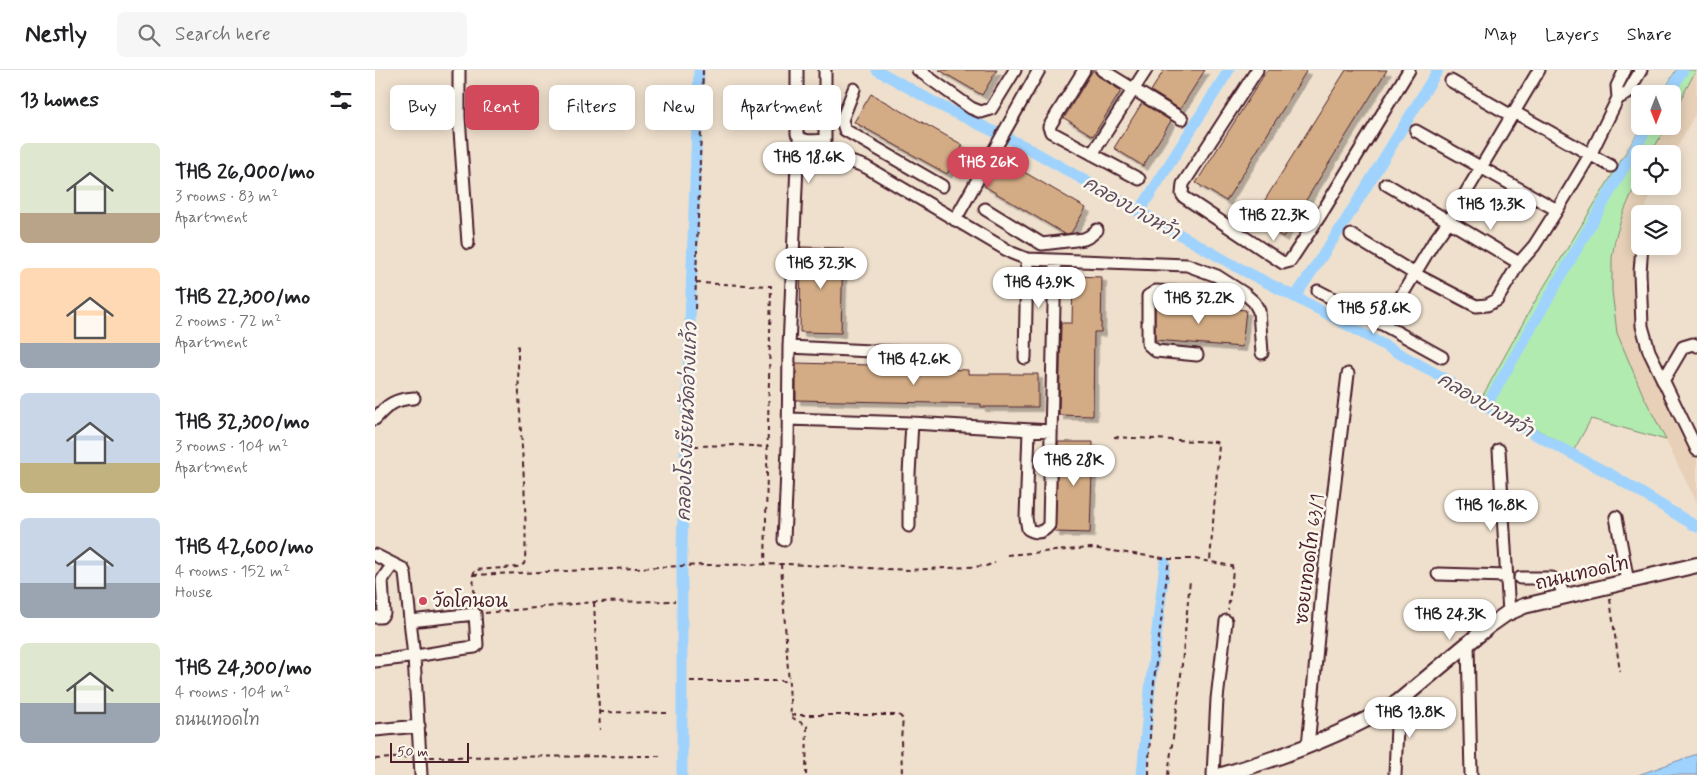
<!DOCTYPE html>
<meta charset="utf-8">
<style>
:root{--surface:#fff;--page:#f6f6f6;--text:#202124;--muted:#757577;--line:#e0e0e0;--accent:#d1495b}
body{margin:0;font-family:Mynerve,"Playpen Sans Thai",sans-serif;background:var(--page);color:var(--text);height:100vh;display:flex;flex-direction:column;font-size:19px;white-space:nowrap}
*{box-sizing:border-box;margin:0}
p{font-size:16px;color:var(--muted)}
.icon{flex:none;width:28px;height:28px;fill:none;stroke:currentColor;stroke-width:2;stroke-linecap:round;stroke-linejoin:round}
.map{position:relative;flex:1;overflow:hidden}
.side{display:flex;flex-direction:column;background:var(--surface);width:375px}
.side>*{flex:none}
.guide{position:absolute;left:15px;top:15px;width:475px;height:45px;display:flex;gap:10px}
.needle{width:32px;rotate:180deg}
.buttons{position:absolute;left:1256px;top:15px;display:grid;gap:10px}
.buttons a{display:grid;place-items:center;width:50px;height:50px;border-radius:8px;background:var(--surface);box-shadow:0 2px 12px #0003;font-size:25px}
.scale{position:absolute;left:15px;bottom:12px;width:79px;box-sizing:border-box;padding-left:5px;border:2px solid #4a1f2b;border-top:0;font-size:14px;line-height:18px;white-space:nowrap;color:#4a1f2b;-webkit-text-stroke:4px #fbf7ec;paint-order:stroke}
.price{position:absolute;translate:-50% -42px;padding:0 11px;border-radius:18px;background:#fff;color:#222;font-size:16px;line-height:32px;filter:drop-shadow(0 1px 2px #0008)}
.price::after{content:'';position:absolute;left:50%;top:30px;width:15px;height:11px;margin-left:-8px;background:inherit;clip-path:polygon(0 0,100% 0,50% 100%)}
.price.on{background:var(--accent);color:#fff}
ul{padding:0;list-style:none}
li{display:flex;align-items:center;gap:15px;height:125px;padding:0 20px}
li span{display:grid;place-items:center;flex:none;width:140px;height:100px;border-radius:8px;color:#555}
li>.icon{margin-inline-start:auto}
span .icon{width:60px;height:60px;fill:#fffc;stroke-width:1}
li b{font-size:21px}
h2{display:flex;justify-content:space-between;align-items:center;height:60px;padding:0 20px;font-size:21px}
.tag{padding:0 18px;border-radius:8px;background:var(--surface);box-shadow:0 2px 12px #0003;font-size:18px;line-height:45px}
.tag.on{background:var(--accent);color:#fff}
header{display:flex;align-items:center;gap:30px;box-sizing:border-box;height:70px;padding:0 25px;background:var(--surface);border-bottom:1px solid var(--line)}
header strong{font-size:24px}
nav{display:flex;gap:28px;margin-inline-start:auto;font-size:18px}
.search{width:350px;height:45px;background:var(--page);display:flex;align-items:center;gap:12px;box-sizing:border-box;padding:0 18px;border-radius:8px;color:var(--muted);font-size:19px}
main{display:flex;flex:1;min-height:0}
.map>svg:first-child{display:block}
.built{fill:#e7d0b7}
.green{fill:#b2ebb0;stroke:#7e856e}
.water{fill:#9fd3fd;stroke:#7d8ba9}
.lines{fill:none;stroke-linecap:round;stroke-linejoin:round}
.canal{stroke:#9fd3fd;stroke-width:11}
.building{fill:#d3ac85;stroke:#4a1f2b;filter:url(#shadow)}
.minor-casing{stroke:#4a1f2b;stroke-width:15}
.major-casing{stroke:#4a1f2b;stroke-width:18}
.path{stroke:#4a1f2b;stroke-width:2;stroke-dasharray:5 4;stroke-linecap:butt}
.minor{stroke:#fbf7ec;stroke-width:11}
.major{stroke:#fbf7ec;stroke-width:14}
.poi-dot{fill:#d1495b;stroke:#fbf7ec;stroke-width:2}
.labels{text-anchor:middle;stroke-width:5;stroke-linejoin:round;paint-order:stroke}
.street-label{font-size:18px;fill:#4a1f2b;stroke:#fbf7ec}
.poi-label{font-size:18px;fill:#4a1f2b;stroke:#fbf7ec;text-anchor:start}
.water-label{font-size:19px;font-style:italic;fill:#5f4c60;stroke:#fbf7ec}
</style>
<header>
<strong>Nestly</strong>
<div class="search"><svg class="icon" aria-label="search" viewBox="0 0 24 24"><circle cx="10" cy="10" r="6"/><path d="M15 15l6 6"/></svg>Search here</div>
<nav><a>Map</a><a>Layers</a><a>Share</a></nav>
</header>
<main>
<section class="side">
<h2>13 homes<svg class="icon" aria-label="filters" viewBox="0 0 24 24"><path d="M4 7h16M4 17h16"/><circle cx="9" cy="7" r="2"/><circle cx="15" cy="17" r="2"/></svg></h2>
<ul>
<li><span style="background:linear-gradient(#dfe7d0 70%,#b9a48a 0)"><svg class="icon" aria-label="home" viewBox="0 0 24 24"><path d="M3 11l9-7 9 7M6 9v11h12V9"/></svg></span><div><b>THB 26,000/mo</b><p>3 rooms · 83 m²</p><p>Apartment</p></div></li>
<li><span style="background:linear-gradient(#ffd9b3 75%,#9aa5b1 0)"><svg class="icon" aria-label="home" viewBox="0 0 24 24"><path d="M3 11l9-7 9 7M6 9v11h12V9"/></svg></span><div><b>THB 22,300/mo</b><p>2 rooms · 72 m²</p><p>Apartment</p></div></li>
<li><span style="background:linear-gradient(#c9d6e8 70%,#c2b280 0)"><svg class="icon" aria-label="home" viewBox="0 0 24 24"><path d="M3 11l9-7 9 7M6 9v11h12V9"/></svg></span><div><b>THB 32,300/mo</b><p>3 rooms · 104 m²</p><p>Apartment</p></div></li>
<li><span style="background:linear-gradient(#c9d6e8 65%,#9aa5b1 0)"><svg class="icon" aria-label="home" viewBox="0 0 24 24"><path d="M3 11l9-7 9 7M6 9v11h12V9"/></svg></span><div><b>THB 42,600/mo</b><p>4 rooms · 152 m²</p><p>House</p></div></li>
<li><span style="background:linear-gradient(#dfe7d0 60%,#9aa5b1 0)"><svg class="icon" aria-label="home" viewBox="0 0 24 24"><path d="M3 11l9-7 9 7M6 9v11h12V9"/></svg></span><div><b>THB 24,300/mo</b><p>4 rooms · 104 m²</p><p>ถนนเทอดไท</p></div></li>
</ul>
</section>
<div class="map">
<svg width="1322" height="705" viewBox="0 0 1322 705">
<defs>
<filter id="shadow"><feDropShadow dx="4.5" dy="4.5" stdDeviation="0" flood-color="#0004"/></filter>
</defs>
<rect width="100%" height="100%" fill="#efe0cd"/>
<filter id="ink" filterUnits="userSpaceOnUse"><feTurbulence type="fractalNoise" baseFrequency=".02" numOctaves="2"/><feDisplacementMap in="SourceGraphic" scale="10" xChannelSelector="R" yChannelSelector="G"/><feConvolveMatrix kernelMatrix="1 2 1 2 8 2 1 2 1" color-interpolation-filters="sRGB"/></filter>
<g filter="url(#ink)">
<path class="built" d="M1321 0 1322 41 1298 84H1276L1291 56H1298V44Z
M1265 104V116H1279L1268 144H1265L1260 192V214L1264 256 1322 384V433L1268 325 1242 263 1237 221V188L1247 146Z"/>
<path class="green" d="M1301 0H1321L1298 44V24H1287Z
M1267 56H1291L1276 84H1265V104L1247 146 1240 170 1237 188V221L1242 263 1268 325 1291 370 1216 349 1199 380 1106 329 1159 233Z"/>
<path class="water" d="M1322 684V705H1263Z"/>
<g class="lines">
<path class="canal" d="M502 0 564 35 651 77 862 197 943 239 1067 307 1127 347 1237 405 1322 457
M1293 24 1308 0
M764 142 854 0
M920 227 971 150 1063 0
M1111 336 1273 56
M307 705V476L324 0
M767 705 775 619 790 493"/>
</g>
<path class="building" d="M564 0H622L607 25Z
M718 0 723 6 746 21 718 66 689 48Z
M789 0H830L805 39 776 21Z
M892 0H932L851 131 821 113Z
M971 0H1012L908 167 878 149Z
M496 24 588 75 572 104 479 52Z
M767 33 796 51 768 96 739 78Z
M625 88 711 138 696 163 690 164 609 116Z
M426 177 468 178 466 263 425 262Z
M698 206 727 207 726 262H719L718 346 684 345 686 253H697Z
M780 232 871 240 867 277 780 270Z
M421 293 533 296V298L593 300V304H663V337H606V334L421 330Z
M683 372H718L715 463 680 462Z"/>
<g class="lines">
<defs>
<path id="minor" d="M84 0V47L93 173
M422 0V64C428 74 440 70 450 70
M543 0 596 38 606 42 616 39 640 0
M709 0 674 57 676 62 764 109
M727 0 807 49
M882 0 808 114 807 124 809 127 908 193 915 191 948 141 1034 0
M1250 0 1242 16 1243 28 1252 24 1266 0
M1076 11 1137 46
M479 19 467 50 470 60 567 116
M1139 42 1236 96
M1041 61 1182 140
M717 84 771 0
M450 88V0
M1011 114 1144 193
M610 139 667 174 709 169 715 166 722 160
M580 150 664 0
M976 165 1040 204 1101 236 1112 235 1122 230 1144 193 1159 176 1182 140 1215 85 1243 28
M1267 176 1265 202 1267 256 1274 281 1322 380
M943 221 1009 255 1067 287
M1009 255 1058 173 1074 151 1164 0
M414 277 422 95C439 81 473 90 491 97L637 183 652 189 812 195 842 206 870 224 879 232 884 241 887 283
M822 285 781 281 773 274V226L781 221 855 225 870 224
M650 288 652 189
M1288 311 1308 277 1318 274 1322 276
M0 349C12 335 20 329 39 328
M413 349 537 353 676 361
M654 360 651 448 653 459C662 464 668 463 674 455L680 191
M1124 380 1134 543
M1241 447 1253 512
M534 456V404L537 353
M409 470 413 377 414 277 557 284
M0 485 28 499 30 503 39 587 46 705
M1063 504 1132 506
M1145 508H1177L1185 515 1189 527
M0 547H6L9 543 7 510 18 494
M1093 574 1096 705
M0 591C34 588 66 581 100 577L102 575 100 544 35 551
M0 660 44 656
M933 677 948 511 973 304
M838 705 842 629 851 551
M1020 705 1023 632"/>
<path id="major" d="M847 705C909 687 968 665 1023 632L1114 556 1131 544 1149 536 1322 495"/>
</defs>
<use href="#minor" class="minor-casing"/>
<use href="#major" class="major-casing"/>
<path class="path" d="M321 213 396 216 390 495
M320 239 328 0
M739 367 841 372 844 375 835 491
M319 376 363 375 392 377
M632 485 716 478 794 489H820L857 496 858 501 853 540
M406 494 416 645 418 648 432 656 431 705
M98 505 330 495 411 494 534 500 611 496 620 493
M1235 529 1245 602
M219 532 225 660
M100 533 98 505 100 500 142 497 149 494 150 490C153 418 142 345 143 272
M110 543 219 532 300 531
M315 611H414
M224 642 294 643
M416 645H524L528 649 526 669 527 705
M55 687 288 686
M0 689 35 687
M774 705C774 632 785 561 794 489
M793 705 805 615 815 510"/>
<use href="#minor" class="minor"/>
<use href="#major" class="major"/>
</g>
</g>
<circle class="poi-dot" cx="48" cy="531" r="5"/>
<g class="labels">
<g class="street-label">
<text transform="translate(934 489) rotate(-83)" y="6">ซอยเทอดไท 63/1</text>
<text transform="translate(1207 503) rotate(-13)" y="6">ถนนเทอดไท</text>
</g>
<g class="poi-label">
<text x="58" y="537">วัดโคนอน</text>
</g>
<g class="water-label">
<text transform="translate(757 137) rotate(30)" y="7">คลองบางหว้า</text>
<text transform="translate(1111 334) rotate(31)" y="7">คลองบางหว้า</text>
<text transform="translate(311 352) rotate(-88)" y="7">คลองโรงเรียนวัดอ่างแก้ว</text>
</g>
</g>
</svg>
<div class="buttons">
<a><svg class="needle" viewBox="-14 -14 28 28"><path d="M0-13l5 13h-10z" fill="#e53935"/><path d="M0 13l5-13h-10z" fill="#757577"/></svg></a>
<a><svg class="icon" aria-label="locate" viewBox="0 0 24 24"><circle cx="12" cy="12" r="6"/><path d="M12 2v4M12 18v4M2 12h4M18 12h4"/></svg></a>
<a><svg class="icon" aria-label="layers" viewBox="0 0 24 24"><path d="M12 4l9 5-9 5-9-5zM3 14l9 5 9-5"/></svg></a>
</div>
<div class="scale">50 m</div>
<b class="price" style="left:434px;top:114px">THB 18.6K</b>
<b class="price on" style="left:613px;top:119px">THB 26K</b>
<b class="price" style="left:1116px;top:161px">THB 13.3K</b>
<b class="price" style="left:899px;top:172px">THB 22.3K</b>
<b class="price" style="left:446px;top:220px">THB 32.3K</b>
<b class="price" style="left:664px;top:239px">THB 43.9K</b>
<b class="price" style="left:824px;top:255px">THB 32.2K</b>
<b class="price" style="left:999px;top:265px">THB 58.6K</b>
<b class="price" style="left:539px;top:316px">THB 42.6K</b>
<b class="price" style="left:699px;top:417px">THB 28K</b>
<b class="price" style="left:1116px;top:462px">THB 16.8K</b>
<b class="price" style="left:1075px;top:571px">THB 24.3K</b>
<b class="price" style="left:1035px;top:669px">THB 13.8K</b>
<div class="guide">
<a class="tag">Buy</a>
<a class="tag on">Rent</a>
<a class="tag">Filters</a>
<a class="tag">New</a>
<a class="tag">Apartment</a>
</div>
</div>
</main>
